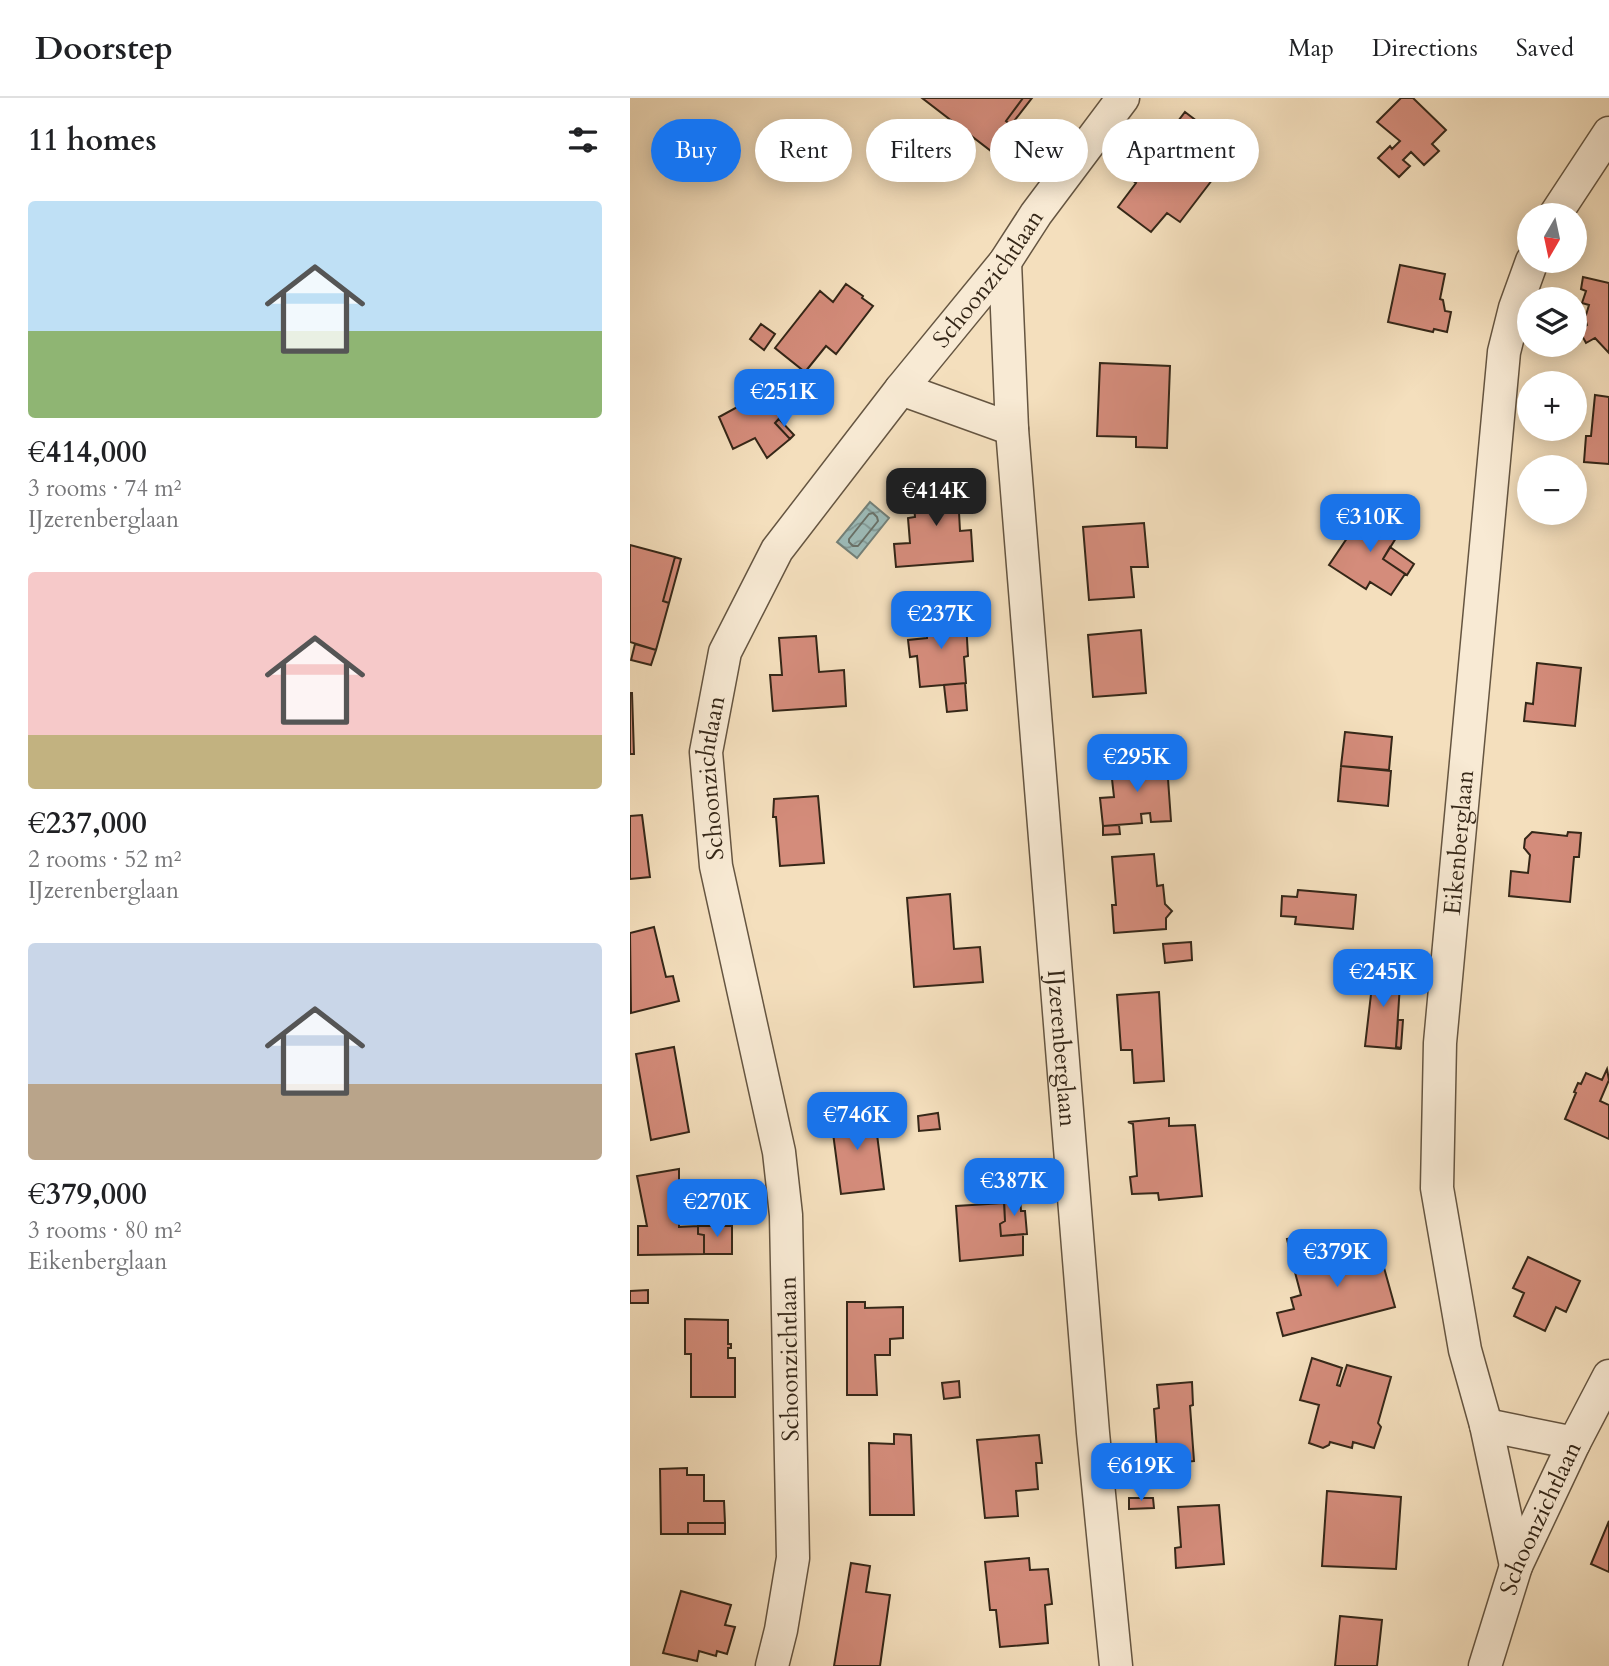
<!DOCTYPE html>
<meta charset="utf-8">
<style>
:root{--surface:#fff;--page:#f6f6f6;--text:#202124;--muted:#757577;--line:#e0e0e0;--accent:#1a73e8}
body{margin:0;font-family:Cardo,serif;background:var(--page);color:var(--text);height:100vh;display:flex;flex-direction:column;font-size:26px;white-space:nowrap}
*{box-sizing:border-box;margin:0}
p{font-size:23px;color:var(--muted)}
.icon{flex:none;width:38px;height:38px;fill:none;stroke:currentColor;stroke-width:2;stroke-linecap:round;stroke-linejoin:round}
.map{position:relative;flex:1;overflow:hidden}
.details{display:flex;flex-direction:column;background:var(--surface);width:630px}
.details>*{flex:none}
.hud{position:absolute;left:21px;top:21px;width:665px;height:63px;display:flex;gap:14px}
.needle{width:46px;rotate:189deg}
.buttons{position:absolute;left:887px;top:105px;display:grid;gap:14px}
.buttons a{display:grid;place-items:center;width:70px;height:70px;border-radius:50%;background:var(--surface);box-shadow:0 4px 18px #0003;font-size:35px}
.price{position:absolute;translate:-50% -60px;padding:0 16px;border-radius:14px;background:var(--accent);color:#fff;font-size:23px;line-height:46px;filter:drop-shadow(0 2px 4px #0008)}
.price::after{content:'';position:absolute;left:50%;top:42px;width:21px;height:16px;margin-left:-10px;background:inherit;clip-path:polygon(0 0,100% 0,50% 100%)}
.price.on{background:#222;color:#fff}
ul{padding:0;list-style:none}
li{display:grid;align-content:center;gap:14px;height:371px;padding:0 28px}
li span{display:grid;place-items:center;height:217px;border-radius:7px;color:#555}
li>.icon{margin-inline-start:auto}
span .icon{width:126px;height:126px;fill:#fffc;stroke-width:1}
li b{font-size:30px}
h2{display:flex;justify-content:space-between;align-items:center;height:84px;padding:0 28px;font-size:30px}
.pill{padding:0 24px;border-radius:32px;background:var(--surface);box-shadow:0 4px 18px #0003;font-size:24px;line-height:63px}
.pill.on{background:var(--accent);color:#fff}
header{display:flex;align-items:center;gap:42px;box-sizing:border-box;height:98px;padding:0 35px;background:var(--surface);border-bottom:2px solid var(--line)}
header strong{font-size:33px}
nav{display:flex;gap:38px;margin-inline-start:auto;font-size:24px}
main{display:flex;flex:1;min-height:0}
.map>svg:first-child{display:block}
.water{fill:url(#water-waves);stroke:#738078;stroke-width:2}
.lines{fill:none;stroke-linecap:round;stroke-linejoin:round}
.shore{stroke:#697168;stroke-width:2}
.building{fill:#d48c7b;stroke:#352718;stroke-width:2}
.minor-casing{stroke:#655541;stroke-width:35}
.minor{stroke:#f8ead4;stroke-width:32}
.labels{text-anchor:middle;stroke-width:6;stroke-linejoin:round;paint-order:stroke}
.street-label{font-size:24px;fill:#352718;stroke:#f8ead4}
</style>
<header>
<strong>Doorstep</strong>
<nav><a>Map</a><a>Directions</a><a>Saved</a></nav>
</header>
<main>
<section class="details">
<h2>11 homes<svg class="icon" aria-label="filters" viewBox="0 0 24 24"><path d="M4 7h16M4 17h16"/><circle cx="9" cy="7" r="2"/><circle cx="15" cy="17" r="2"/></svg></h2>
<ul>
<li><span style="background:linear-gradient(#bfe0f5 60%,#8fb573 0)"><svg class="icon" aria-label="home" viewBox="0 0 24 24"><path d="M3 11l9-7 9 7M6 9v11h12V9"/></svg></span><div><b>€414,000</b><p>3 rooms · 74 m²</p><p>IJzerenberglaan</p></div></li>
<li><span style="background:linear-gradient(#f6c9c9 75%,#c2b280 0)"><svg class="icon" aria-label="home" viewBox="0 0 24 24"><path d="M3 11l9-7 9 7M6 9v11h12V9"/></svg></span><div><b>€237,000</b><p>2 rooms · 52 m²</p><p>IJzerenberglaan</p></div></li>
<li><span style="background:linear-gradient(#c9d6e8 65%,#b9a48a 0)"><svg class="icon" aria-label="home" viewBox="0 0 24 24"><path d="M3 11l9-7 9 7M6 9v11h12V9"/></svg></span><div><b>€379,000</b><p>3 rooms · 80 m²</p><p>Eikenberglaan</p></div></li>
</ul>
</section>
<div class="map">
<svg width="979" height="1568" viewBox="0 0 979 1568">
<defs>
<pattern id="water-waves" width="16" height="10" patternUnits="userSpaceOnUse" patternTransform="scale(1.75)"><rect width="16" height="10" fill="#9dbbb8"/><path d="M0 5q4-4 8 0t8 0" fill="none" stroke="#819895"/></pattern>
</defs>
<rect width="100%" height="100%" fill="#f4dfbd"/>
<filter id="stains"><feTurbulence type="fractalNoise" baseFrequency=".00286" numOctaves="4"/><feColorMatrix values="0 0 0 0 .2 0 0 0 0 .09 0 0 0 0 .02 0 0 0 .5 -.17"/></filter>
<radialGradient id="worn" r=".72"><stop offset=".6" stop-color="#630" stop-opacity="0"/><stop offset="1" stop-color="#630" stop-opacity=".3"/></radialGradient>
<path class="water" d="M240 404 259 420 227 460 207 444Z"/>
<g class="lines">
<path class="shore" d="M243 415 247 419 248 423 228 448H223L219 444V441L239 416Z"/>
</g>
<path class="building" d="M292 0H393L376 23 381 27 361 53Z
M393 0H402L381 27 376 23Z
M771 0H783L816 32 802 46 809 53 794 67 781 54 773 62 780 68 769 79 748 60 760 48 762 51 770 43 747 24Z
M555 14 605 52 550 124 537 115 521 134 488 109 506 85 502 82 518 62 522 64 542 37 539 35Z
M770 167 815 176 810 201 813 202 815 213 821 214 817 234 804 231 803 234 758 224Z
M953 179 979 185V255L965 240 956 245 949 232 957 227 954 217H956L959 207 952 205 956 193 951 191Z
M216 186 233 198 232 200 243 208 206 256 196 248 175 274 145 250 190 193 203 204Z
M131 226 145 236 134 252 120 241Z
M470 265 540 268 537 350 506 349V339L467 338Z
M133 285 161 307 145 325 160 341 137 360 125 340 103 351 89 319 113 306Z
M965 297 979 299V366L954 364 956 338H961Z
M149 321 164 337 160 341 145 325Z
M313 381 330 384 333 413 329 414 330 433 341 432 343 463 266 469 264 446 280 445 278 420 285 419 282 387 310 385Z
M738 409 771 432 753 461 775 476 761 497 740 484 736 491 699 467Z
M514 425 518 469H501L504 499 459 502 453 429Z
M0 447 45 459 33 503 39 505 26 552 0 544Z
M760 449 784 466 777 477 753 461Z
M45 459 51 461 39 505 33 503Z
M322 512 323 525 336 524 338 558 334 559 336 585 290 589 287 558 280 559 278 542 297 540V514Z
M511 532 516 595 463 599 458 537Z
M186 538 189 574 214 572 216 608 143 613 140 577H152L149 540Z
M5 546 26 552 21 567 1 562Z
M907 565 951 570 945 628 894 623 896 605 903 606Z
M335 585 337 612 317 614 314 587Z
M0 595H2L4 656H0Z
M715 634 762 639 759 672 711 668Z
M504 656 505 669 537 667 541 723 521 724 520 715 511 716 512 725 473 728 470 700 484 699 481 672 487 671 486 657Z
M711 668 761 673 758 708 708 703Z
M188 698 194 765 150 768 146 719H143L144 701Z
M12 717 20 779 0 781V718Z
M489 727 490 736 473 737V728Z
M902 734 937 738 938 734 951 735 949 759H944L940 804 879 798 881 773 898 775 900 757 894 750 895 741Z
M524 756 527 788 533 787 535 806 542 813 536 820V831L484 835 482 807H486L482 759Z
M668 792 726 797 723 831 665 826 666 819 651 818 652 798 667 799Z
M320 796 324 851 350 849 353 884 284 889 277 800Z
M24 829 36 879 43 878 49 903 1 915 0 835Z
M561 844 562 862 535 865 533 846Z
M745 862 760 863 758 881 772 883 770 886 766 949 771 951 735 948Z
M529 894 534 983 504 985 502 952H491L487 897Z
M768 922H773L771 950 766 949Z
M44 949 59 1034 21 1042 6 956Z
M977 971 979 982 970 1003 979 1007V1041L935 1021 946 995 944 994 948 985 951 986 956 975 972 982Z
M244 1013 254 1091 211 1096 201 1020 205 1017Z
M308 1015 310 1031 289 1033 288 1018Z
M539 1020V1028L565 1027 572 1098 529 1102 528 1095 502 1096 500 1079 507 1078 503 1026 498 1024Z
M49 1071V1129L68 1128V1136L74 1137V1156L8 1157V1128H17L7 1078Z
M390 1099 391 1113H395L397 1136 371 1138 370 1126 375 1123 374 1100Z
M374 1105 375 1123 370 1126 371 1138 393 1136V1157L330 1163 326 1108Z
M68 1128H102V1156H74V1137L68 1136Z
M679 1136H687L698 1142 703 1153 662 1163 657 1141Z
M731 1146 745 1152 751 1159 765 1209 653 1238 647 1215 664 1211 661 1200 671 1197 662 1163Z
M898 1159 950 1183 936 1214 926 1209 915 1233 884 1218 894 1195 883 1190Z
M18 1192V1205H0V1193Z
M217 1204H235V1210L273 1209V1240L260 1241V1257H245L247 1297H217Z
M55 1221 98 1222V1246H101V1250H98V1260H105V1299H61V1256H55Z
M682 1260 712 1270 707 1287 710 1288 717 1267 761 1279 748 1325 751 1329 744 1350 723 1344 722 1350 700 1344 699 1347 693 1350 679 1345 689 1307 670 1302Z
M329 1283 330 1299 314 1301 312 1285Z
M562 1284 563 1307 560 1308 564 1363 528 1366 524 1311 529 1310 527 1287Z
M264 1336 281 1337 284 1417H240L239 1345 264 1346Z
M409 1337 412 1365H406L408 1391 386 1393 388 1418 355 1420 347 1342Z
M57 1370V1377H74V1403H94L95 1425H58V1436H31L30 1371Z
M697 1393 771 1399 766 1471 692 1468Z
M499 1400H523L524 1410 499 1411Z
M589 1407 594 1466 546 1470 545 1450 551 1449 548 1409Z
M979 1423V1474L961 1466Z
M58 1425H95V1436H58Z
M399 1460 400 1472 418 1471 422 1506 415 1507 418 1545 370 1549 366 1512H360L355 1464Z
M221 1465 240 1468 236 1494 260 1497 250 1568H204Z
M51 1493 101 1507 95 1527 105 1529 97 1556 87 1553 86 1558 69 1553 67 1563 33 1555Z
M710 1518 752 1522 747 1568H705Z"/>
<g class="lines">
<defs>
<g id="minor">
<path d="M925 117 979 35"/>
<path d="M271 291 382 331 375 164"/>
<path id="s1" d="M382 331 463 1335 486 1568"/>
<path d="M856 1327 944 1345"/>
<path id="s2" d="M886 1468 856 1327 835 1252 807 1090 810 945 874 254 885 210 902 163"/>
<path id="s3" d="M142 1568 151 1532 163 1460 156 1117 149 1054 86 768 76 654 95 554 147 452 271 291 375 164 406 116 493 0"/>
<path id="s4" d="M855 1568 886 1468 944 1345 979 1278"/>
</g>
</defs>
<use href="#minor" class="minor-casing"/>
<use href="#minor" class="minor"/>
</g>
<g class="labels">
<g class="street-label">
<text dy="8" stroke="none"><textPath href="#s3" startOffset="1484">Schoonzichtlaan</textPath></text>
<text dy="8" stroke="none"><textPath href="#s3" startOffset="898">Schoonzichtlaan</textPath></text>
<text dy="8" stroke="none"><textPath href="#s2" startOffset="733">Eikenberglaan</textPath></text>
<text dy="8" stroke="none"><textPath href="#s1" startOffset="621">IJzerenberglaan</textPath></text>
<text transform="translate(159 1261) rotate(-91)" y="8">Schoonzichtlaan</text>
<text dy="8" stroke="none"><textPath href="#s4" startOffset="158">Schoonzichtlaan</textPath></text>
</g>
</g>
<rect width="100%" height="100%" filter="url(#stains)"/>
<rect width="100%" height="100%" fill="url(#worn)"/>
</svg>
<div class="buttons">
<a><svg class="needle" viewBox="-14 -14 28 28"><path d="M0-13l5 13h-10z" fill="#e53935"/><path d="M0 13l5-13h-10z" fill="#757577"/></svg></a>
<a><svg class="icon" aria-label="layers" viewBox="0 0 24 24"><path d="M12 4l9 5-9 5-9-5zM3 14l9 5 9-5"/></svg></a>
<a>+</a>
<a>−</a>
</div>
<b class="price" style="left:154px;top:331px">€251K</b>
<b class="price on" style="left:306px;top:430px">€414K</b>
<b class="price" style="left:740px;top:456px">€310K</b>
<b class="price" style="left:311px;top:553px">€237K</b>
<b class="price" style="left:507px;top:696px">€295K</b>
<b class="price" style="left:753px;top:911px">€245K</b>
<b class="price" style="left:227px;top:1054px">€746K</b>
<b class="price" style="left:384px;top:1120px">€387K</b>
<b class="price" style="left:87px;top:1141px">€270K</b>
<b class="price" style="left:707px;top:1191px">€379K</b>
<b class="price" style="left:511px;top:1405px">€619K</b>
<div class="hud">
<a class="pill on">Buy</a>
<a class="pill">Rent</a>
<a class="pill">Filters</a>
<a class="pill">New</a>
<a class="pill">Apartment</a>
</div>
</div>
</main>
